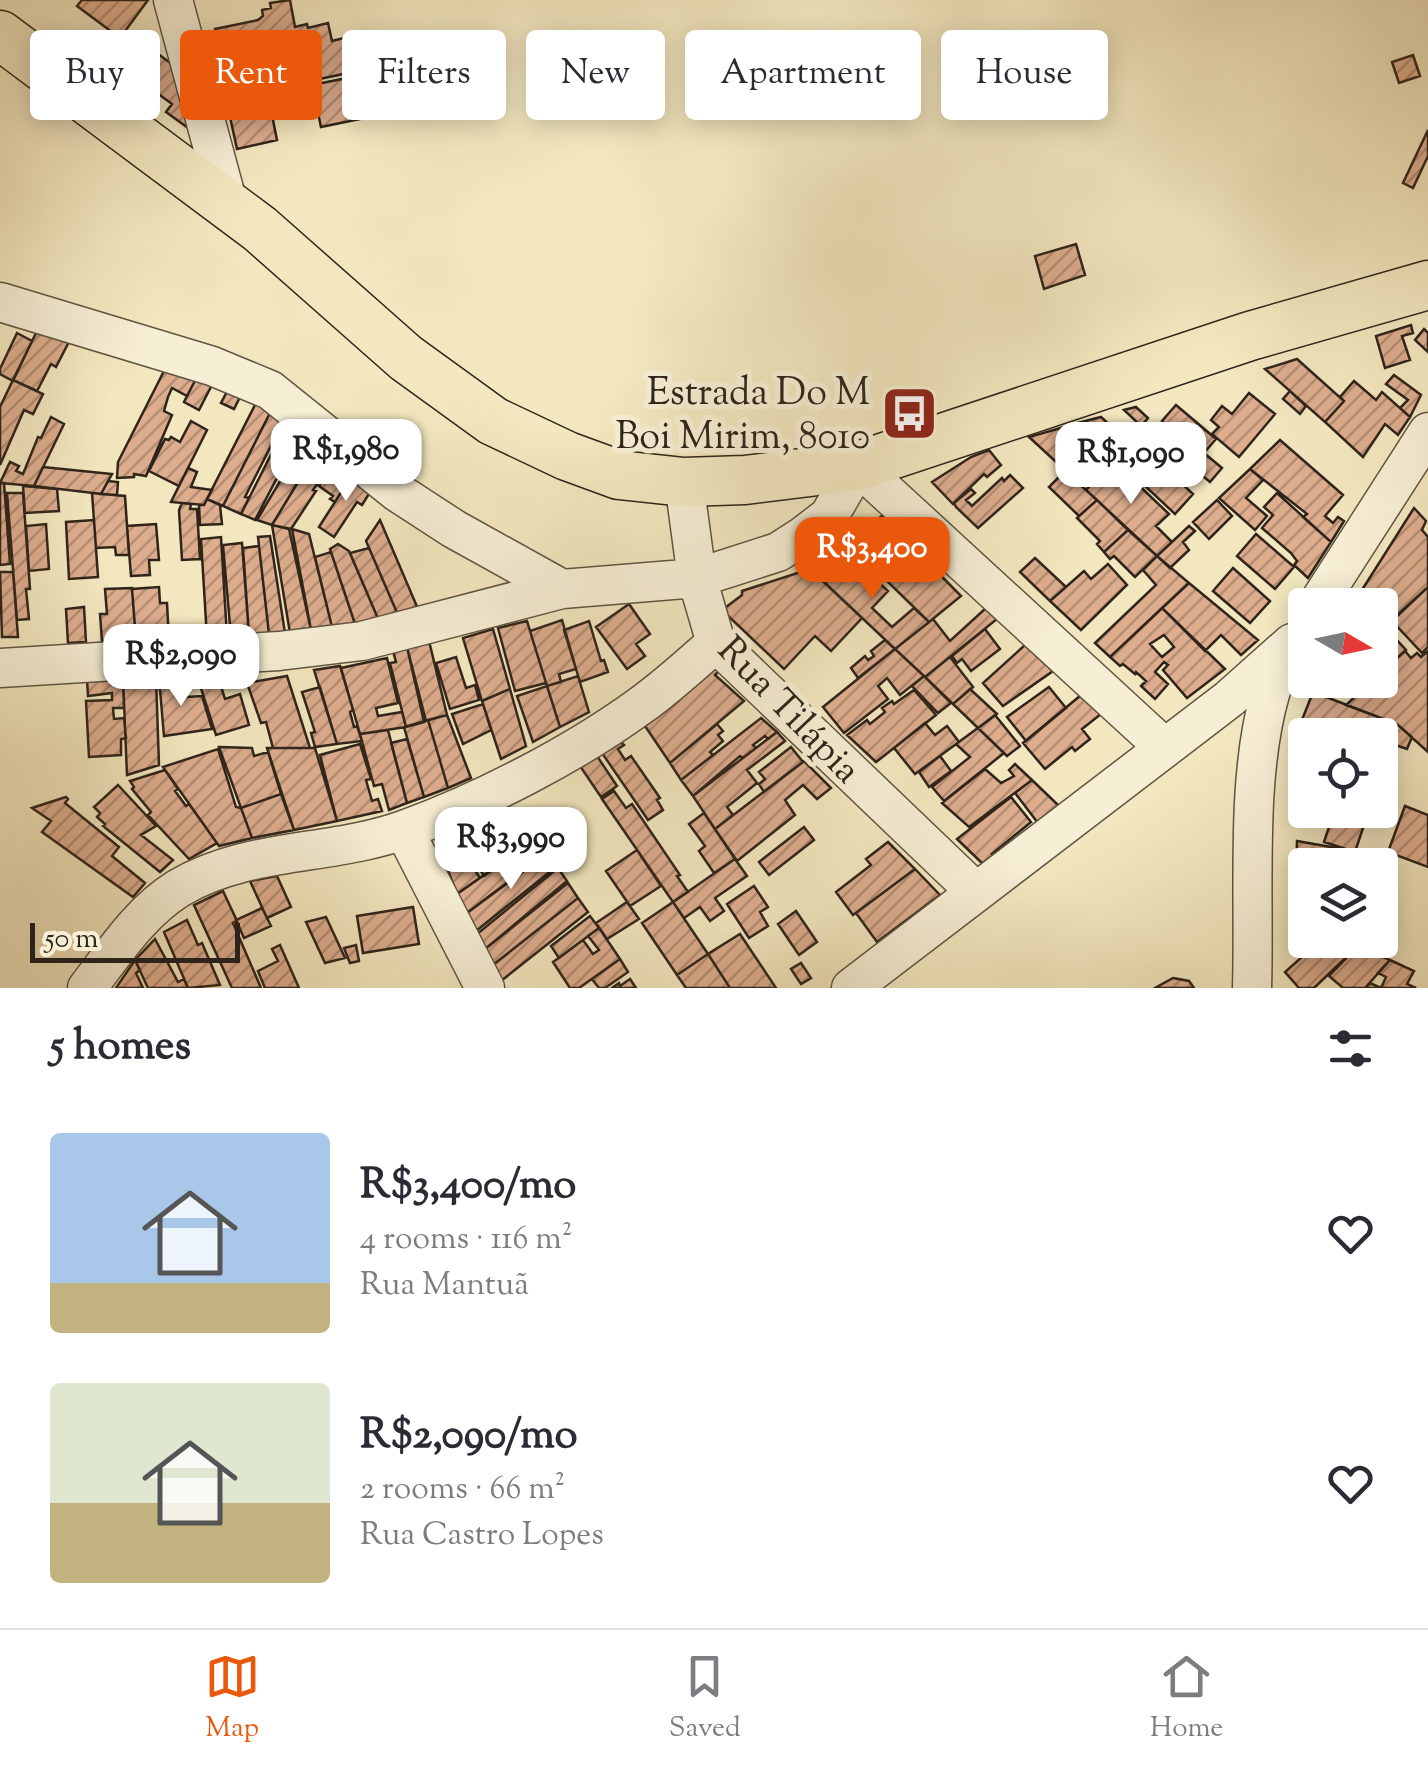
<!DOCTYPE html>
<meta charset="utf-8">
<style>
:root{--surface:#fff;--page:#f2f2f3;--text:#2b2b33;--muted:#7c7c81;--line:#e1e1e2;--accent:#ea580c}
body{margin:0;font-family:"Sorts Mill Goudy",serif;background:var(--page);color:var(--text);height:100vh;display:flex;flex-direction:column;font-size:38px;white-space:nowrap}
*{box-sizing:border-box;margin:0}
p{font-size:32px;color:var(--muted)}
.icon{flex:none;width:55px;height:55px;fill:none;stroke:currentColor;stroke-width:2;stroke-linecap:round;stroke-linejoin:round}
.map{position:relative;height:988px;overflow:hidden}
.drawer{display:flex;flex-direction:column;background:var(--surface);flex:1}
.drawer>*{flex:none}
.top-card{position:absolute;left:30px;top:30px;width:1370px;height:90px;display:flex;gap:20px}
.needle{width:65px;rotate:99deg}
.tools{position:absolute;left:1288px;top:588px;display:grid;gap:20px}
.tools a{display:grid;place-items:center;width:110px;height:110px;border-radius:10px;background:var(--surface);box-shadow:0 5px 25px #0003;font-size:50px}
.scale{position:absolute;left:30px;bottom:25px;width:210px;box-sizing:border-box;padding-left:10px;border:5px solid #2f241a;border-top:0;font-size:28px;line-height:35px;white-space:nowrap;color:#2f241a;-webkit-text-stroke:8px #f7efd5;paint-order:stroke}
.price{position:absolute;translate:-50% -85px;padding:0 22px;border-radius:20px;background:#fff;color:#222;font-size:32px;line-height:65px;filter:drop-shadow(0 2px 5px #0008)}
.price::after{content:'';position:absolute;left:50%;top:60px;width:30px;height:22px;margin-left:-15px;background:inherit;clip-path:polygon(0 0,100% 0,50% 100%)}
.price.on{background:var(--accent);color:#fff}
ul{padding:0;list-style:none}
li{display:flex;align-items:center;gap:30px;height:250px;padding:0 50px}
li span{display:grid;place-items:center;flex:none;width:280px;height:200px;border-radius:10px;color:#555}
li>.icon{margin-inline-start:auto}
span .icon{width:120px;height:120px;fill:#fffc;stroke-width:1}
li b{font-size:42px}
h2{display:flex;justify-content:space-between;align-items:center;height:120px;padding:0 50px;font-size:42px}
.chip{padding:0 35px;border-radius:10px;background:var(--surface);box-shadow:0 5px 25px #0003;font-size:35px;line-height:90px}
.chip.on{background:var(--accent);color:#fff}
.tabs{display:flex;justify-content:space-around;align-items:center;height:140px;border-top:2px solid var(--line);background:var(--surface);font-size:28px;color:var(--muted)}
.tabs a{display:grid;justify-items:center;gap:5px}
.tabs .on{color:var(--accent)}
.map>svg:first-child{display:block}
.building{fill:url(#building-hatch);stroke:#2f241a;stroke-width:2.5;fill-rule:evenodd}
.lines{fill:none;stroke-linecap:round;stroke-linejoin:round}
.minor-casing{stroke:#605543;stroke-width:41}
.major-casing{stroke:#2f241a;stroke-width:51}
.minor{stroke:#f7efd5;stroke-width:38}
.major{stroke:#f3e7bf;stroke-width:48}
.labels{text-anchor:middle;stroke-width:10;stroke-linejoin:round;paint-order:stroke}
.poi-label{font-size:38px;fill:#2f241a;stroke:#f7efd5;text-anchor:end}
.street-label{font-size:38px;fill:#2f241a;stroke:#f7efd5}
</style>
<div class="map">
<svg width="1428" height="988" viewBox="0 0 1428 988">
<defs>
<pattern id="building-hatch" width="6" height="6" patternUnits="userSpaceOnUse" patternTransform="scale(2.5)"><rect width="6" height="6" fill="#ddad8e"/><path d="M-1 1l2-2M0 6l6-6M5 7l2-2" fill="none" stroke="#b48d73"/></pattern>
</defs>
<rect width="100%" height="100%" fill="#f3e7bf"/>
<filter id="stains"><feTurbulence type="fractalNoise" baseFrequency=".002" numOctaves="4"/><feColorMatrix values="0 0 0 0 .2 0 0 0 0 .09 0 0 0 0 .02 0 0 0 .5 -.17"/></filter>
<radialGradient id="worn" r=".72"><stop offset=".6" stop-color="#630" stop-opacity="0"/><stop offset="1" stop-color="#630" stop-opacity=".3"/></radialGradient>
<path class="building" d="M82 0H148L120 38 77 6Z
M290 0 295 27 307 24 308 28 328 23 332 41 348 37 353 72 310 81 304 56 268 64 274 99 269 100 277 140 237 149 215 48 219 47 215 29 258 20 263 16 262 10 271 8 270 3Z
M133 35 173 65 197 114 188 128 166 112 172 104 114 61Z
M1413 55 1420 76 1399 83 1392 62Z
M352 77 360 119 321 127 312 85Z
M1428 130V156L1413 188 1403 183Z
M1076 244 1085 275 1044 289 1035 256Z
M42 321 75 330 56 367 51 364 37 391 13 380Z
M1411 325 1413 333 1402 336 1410 360 1385 368 1376 336Z
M1424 329 1428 333V352L1415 340Z
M17 333 32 341 13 381 0 374V369Z
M1297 359 1344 401 1325 422 1265 369Z
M169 361 199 373 187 396 172 388 168 397 164 411 172 415 146 476 134 474V477L117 478 118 462Z
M199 373 215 379 199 410 184 402Z
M1394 375 1421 395 1410 417 1400 408 1408 400 1386 384Z
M13 380 43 394 33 414 24 410 0 465V407Z
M1354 381 1376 400 1382 392 1410 417 1398 435 1385 424 1363 457 1325 422 1344 401 1340 397Z
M230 386 242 393 234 409 221 403Z
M1290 391 1306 406 1300 414 1283 399Z
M1249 393 1275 414 1239 457 1212 434 1219 427 1211 420 1222 406 1232 414Z
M257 401 271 411 223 506 207 499Z
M1176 405 1216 439 1204 453 1222 468 1210 482 1155 436 1165 424 1162 421Z
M1136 407 1148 418 1141 426 1124 410Z
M271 411 288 421 281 434 278 432 245 497 249 498 241 514 223 506Z
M51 417 64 424 34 486 0 483 10 462 19 466 16 471 23 474 38 437 41 438Z
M1101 417 1138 451 1124 466 1078 423Z
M191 421 207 430 179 486 149 471 165 439 169 440 171 437 180 442Z
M288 421 302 430 255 520 241 514Z
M1078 423 1097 442 1068 473 1029 437Z
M308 434 321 444 272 525 257 520Z
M1280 440 1343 495 1325 516 1333 523 1338 517 1344 521 1331 542 1303 517 1307 514 1250 469Z
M989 450 1001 465 987 477 984 474 953 504 932 482 971 457Z
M1140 456 1150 464 1155 458 1193 494 1175 514 1128 470Z
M338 457 354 472 335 502 330 499 333 496 319 486Z
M1113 461 1169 514 1156 526 1172 542 1157 556 1086 490Z
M309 464 324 474 313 490 316 491 291 529 272 525Z
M43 467 112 474 101 494 34 486Z
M188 468 197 472 191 487 212 490 204 505 171 502Z
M1250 469 1263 480 1246 498 1267 516 1255 530 1219 498Z
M1065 471 1097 500 1079 516 1049 487Z
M354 472 372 489 362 505 357 502 334 537 319 527Z
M1010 475 1023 488 978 528 956 507 954 503 971 489 975 493 966 500 972 506 1002 478 1004 481Z
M108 481 118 482 117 495 101 494Z
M0 483H4L10 564 0 565Z
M23 486 57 489 59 511 25 513Z
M7 493H23L30 589H26L29 619 17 620Z
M92 493 125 496 129 555H116L115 547 96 548Z
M1277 493 1331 542 1308 578 1294 565 1297 561 1291 553 1262 528 1273 515 1264 507Z
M207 499 220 505 222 524 200 525 199 505H204Z
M1097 500 1128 530 1104 552 1097 544 1100 541 1077 518Z
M1217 500 1232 516 1209 539 1193 522Z
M182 503 191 504 190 509H197L200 559 182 560 179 510Z
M1414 508 1426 521 1422 530 1428 537V587L1392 620 1387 615 1380 621V605H1363L1368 597 1360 593Z
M882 516 961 596 929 622 847 542Z
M94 520 98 577 69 579 66 522Z
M380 520 418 609 398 615 366 541Z
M46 524 49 569 29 571 26 526Z
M156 524 159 560H149L150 575 131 576 127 526Z
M272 525 289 529 311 630 290 633Z
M1189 526 1195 531 1183 542 1189 550 1170 568 1157 556Z
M292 529 309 534 332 627 311 630Z
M1128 530 1157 556 1135 577 1114 556 1110 559 1104 552Z
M1256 534 1294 567 1275 589 1237 556Z
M270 536 285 633 269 634 258 537Z
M221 537 227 637 207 638 201 539Z
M242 543 249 635 231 637 223 545Z
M338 544 349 551 379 621 355 624 330 549Z
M259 546 269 634 249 635 243 548Z
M369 548 398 615 379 621 350 553Z
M331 552 355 624 332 627 315 557Z
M850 556 888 591 872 608 892 627 914 608 929 622 895 649 825 583Z
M1157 556 1189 583 1110 657 1095 643 1156 585 1143 570Z
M1035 558 1066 587 1050 601 1020 572Z
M1108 564 1127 585 1081 630 1050 601 1084 571 1091 579Z
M1233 568 1270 601 1250 623 1213 591Z
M810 569 862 618 831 651 815 636 784 669 722 610 742 595V591Z
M0 572H13L18 637H2Z
M1189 583 1258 640 1241 655 1221 635 1205 651 1162 608Z
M159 587 160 603H167L169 640 136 641 132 589Z
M1428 587V647L1422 653 1392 621Z
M132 588 136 641H102L100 614H107L105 589Z
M629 604 650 634 636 644 645 656 627 669 596 627Z
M84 607 86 642 68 643 66 609Z
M986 608 997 619 925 677 895 649 933 619 950 641Z
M1162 608 1225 669 1187 698 1163 670 1168 665 1164 662 1155 672 1168 684 1155 699 1141 686 1146 681 1136 672 1135 674 1123 664 1120 666 1110 657ZM1164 635 1174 647 1162 657 1150 644Z
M562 620 576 669 559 674 561 682 547 686 530 631Z
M527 621 546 683 515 691 498 628Z
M589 621 601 661 604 660 608 672 580 682 564 630Z
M1381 623 1406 650 1380 674V625Z
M493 629 510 689 482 701 463 638Z
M985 629 1000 649 971 671 962 659 957 663 952 656Z
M885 640 895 649 858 678 851 668 865 656 868 660 874 656 871 651Z
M429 641 447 715 426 721 407 647Z
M1025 645 1053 671 1003 706 983 683Z
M407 647 424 722 406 727 390 663 396 662 393 651Z
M895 649 924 676 900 695 887 678 878 686 888 699 844 733 823 707Z
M1405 651 1411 658 1417 653 1421 657 1428 651V752L1397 724 1346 705 1373 680H1380V674Z
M456 657 466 688 475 685 479 700 450 709 436 663Z
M950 657 973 687 953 704 925 677Z
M387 658 398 703 376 708 378 716 402 712 406 727 360 734 341 668Z
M340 666 353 710 350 712 354 727 357 726 362 741 337 744 314 670Z
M714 667 719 671 715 675 744 701 670 763 645 726 678 701 674 696Z
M287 676 310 748H273L266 722 261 723 247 683Z
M578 676 589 712 560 727 547 686Z
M924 676 951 703 938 713 912 686Z
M183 677 186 697 202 696 212 729 164 736 159 678Z
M218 677 225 699 240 694 249 725 216 735 198 679Z
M156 678 159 765 127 775 123 679Z
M123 679 124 708H113L114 719 124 718 126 738 121 739V755L89 757 86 701 112 700V693L88 696 87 680Z
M547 686 560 727 533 742 517 696Z
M320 687 337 744 315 747 311 733 315 732 302 692Z
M1049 687 1066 708 1026 741 1007 717Z
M510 689 526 746 501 759 482 701Z
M970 689 997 714 978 728 953 704Z
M914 690 936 715 876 762 847 735 867 720 870 724 885 712 882 708 892 701 894 704Z
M1313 692 1397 724 1412 737 1407 749 1380 740V735L1352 728 1349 735H1326L1300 725Z
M1080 696 1101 714 1082 729 1090 739 1075 751 1072 747 1045 769 1023 743Z
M483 704 491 730 463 744 452 714Z
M447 715 471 778 448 788 428 720Z
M995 715 1020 746 1007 756 978 728Z
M761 718 777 732 768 739 765 736 753 745 756 748 743 758 740 756 693 796 681 780Z
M428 720 448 788 424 797 404 727Z
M925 723 935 735 947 726 959 742 915 774 894 748Z
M717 724 723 731 718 735 723 741 710 752 713 755 681 780 670 763Z
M978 728 1004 753 944 801 932 787 970 757 956 744Z
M388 730 407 803 389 810 382 784 374 786 360 734Z
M777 732 785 741 747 770 757 783 727 807 733 815 715 829 693 796Z
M407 739 424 797 407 803 391 743Z
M621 742 624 745 618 749 625 760 631 756 660 798 657 800 663 810 648 820 602 753Z
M360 744 371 779 366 780 372 801 378 799 382 811 337 821 320 755Z
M219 747 252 748 254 756 268 752 281 794 241 808Z
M791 747 803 762 764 792 759 784 765 779 759 772Z
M267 748H315L337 821 294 830Z
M218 749 236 807 241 808 252 838 219 846 163 767Z
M597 756 617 786 601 797 580 766Z
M940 756 951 771 929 787 919 772Z
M804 761 831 788 817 799 803 785 785 800 795 815 737 861 715 829Z
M1015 764 1032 780 969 827 942 803 985 769 1001 783 1014 776 1009 770Z
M165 770 178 789 175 791 186 806 189 804 217 843 189 859 148 815 151 812 132 789 134 787 130 781Z
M1032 780 1059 806 1038 823 1015 793Z
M118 785 156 826 141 835 173 860 160 872 103 826 105 824 97 817 100 813 94 807Z
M614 791 626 808 632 804 680 875 677 876 688 892 673 902 602 799Z
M281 794 294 830 252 838 241 808Z
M66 797 68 799 65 803 119 847 112 856 145 883 133 897 42 832 51 821 32 808Z
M1011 797 1031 822 992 854 994 857 984 865 957 839Z
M1405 806 1428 815V867L1388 852Z
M507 808 515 824 487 839 478 823Z
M1348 810H1369L1355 852 1324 842 1334 812 1348 816Z
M704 813 735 859 714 873 699 851 705 846 689 824Z
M476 819 501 864 484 876 468 850 464 852 451 832Z
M527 823 537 838 501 864 491 847Z
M804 827 814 840 769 875 759 862Z
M453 835 480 878 457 894 447 868 453 865 452 862 443 867 435 846Z
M537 838 547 852 467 913 457 894Z
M1297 841 1354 851 1351 865 1333 861 1332 865H1305V873L1296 872Z
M888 842 915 869 853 915 836 892 871 865 866 859Z
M637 850 661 886 630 906 606 871Z
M548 853 557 866 476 931 467 913Z
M735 859 747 876 715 898 724 911 710 921 700 907 684 918 673 902Z
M558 868 567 881 485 949 477 934Z
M915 869 940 895 877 942 856 913Z
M277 876 291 907 267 918 250 881Z
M568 883 578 898 493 965 485 949Z
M754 886 768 907 760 912 768 926 749 938 727 904Z
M223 891 237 921 233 923 261 988H232L194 905Z
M578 898 588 912 501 981 493 965Z
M627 902 639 919 607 939 596 923Z
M673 902 708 954 677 975 642 923Z
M413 907 419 944 363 953 357 916Z
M262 908 271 926 244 938 236 920Z
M796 911 817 942 799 955 778 924Z
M590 916 599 928 559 958 551 946Z
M326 917 345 958 325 963 306 922Z
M187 920 198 945 202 943 220 985 188 988 164 932Z
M599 928 620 959 579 988H570L553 962 583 940 593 954 599 950 588 936Z
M740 934 776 988H730L708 954Z
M155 939 178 982 184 979 188 988H148L135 960Z
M1321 940H1346L1358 946 1314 988H1299L1285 972Z
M280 945 299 988H265L258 971 278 961 272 949Z
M356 945 359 961 350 963 344 948Z
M1358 946 1390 960 1365 988H1343L1329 976Z
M708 954 730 988H686L677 975Z
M620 959 628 972 605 988H599L592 979Z
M135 960 140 970 136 973 143 988H116Z
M1390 960 1414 971 1407 984 1416 988H1365L1370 983 1381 988 1386 977 1378 973Z
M801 963 811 978 801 984 791 969Z
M1173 978 1189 981 1194 988H1155Z
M630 979 636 988H612L619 983 620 986Z"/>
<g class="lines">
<defs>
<path id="minor" d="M173 0 228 204
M0 302 212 366 270 390 397 492 454 529 562 589
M684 482 697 578 716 643 976 892
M1317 605 1428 432
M0 668 279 651 362 641 562 589 697 578 778 552 803 536 829 516 858 466 1165 748
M404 830 485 988
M87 988C114 953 140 912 179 888 247 847 333 856 406 829 483 801 574 754 640 706 667 687 691 664 716 643
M851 988 1229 699 1292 643
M1252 988C1255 896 1245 780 1270 694 1274 679 1282 665 1289 651"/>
<path id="major" d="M0 35 260 229 406 358 493 421 567 456 619 475 684 482 745 480 858 466 1250 336 1428 285"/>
</defs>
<use href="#minor" class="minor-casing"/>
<use href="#major" class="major-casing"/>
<use href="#minor" class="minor"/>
<use href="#major" class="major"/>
</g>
<defs>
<symbol id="bus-square" viewBox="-11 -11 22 22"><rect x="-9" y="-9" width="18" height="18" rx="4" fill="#8f2418" stroke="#f7efd5"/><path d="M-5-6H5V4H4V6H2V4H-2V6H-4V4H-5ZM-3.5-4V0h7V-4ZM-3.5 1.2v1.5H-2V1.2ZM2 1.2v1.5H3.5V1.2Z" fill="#fff"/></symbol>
</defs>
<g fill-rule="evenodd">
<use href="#bus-square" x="878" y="382" width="63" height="63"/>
</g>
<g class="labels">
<g class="poi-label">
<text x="870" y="404">Estrada Do M<tspan x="870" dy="44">Boi Mirim, 8010</tspan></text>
</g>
<g class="street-label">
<text transform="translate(790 709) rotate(46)" y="13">Rua Tilápia</text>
</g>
</g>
<rect width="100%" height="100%" filter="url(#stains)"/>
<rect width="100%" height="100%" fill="url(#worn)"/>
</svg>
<div class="tools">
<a><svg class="needle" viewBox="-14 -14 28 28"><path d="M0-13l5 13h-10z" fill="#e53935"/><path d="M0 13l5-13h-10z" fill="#7c7c81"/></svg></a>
<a><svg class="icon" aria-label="locate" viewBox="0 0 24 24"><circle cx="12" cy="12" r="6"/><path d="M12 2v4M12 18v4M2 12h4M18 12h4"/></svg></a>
<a><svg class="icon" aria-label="layers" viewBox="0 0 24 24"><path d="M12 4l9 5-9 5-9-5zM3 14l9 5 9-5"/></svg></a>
</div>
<div class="scale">50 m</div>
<b class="price" style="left:346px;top:504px">R$1,980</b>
<b class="price" style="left:1131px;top:507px">R$1,090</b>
<b class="price on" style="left:872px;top:602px">R$3,400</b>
<b class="price" style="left:181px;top:709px">R$2,090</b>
<b class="price" style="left:511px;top:892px">R$3,990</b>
<div class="top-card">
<a class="chip">Buy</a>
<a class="chip on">Rent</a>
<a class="chip">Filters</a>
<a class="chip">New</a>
<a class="chip">Apartment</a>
<a class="chip">House</a>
</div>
</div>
<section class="drawer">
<h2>5 homes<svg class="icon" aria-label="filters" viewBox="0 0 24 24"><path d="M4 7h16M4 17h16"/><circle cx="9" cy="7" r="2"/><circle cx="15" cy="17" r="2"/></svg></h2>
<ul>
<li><span style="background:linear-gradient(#a9c7e8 75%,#c2b280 0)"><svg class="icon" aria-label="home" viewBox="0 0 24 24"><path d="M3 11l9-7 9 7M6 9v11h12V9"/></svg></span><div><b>R$3,400/mo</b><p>4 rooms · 116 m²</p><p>Rua Mantuã</p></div><svg class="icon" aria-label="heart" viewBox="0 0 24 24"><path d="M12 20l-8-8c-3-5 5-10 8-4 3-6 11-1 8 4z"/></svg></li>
<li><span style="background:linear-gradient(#dfe7d0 60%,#c2b280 0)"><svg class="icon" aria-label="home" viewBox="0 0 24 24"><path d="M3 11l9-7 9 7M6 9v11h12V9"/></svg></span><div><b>R$2,090/mo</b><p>2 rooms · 66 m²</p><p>Rua Castro Lopes</p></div><svg class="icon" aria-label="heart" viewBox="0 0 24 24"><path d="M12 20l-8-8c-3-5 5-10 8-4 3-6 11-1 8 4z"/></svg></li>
</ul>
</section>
<nav class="tabs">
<a class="on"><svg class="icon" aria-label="map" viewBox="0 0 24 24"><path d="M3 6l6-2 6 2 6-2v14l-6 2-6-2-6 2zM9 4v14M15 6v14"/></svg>Map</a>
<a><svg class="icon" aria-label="saved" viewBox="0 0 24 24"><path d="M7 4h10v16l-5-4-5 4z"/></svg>Saved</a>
<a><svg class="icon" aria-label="home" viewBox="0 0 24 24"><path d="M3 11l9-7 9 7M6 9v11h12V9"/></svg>Home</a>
</nav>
